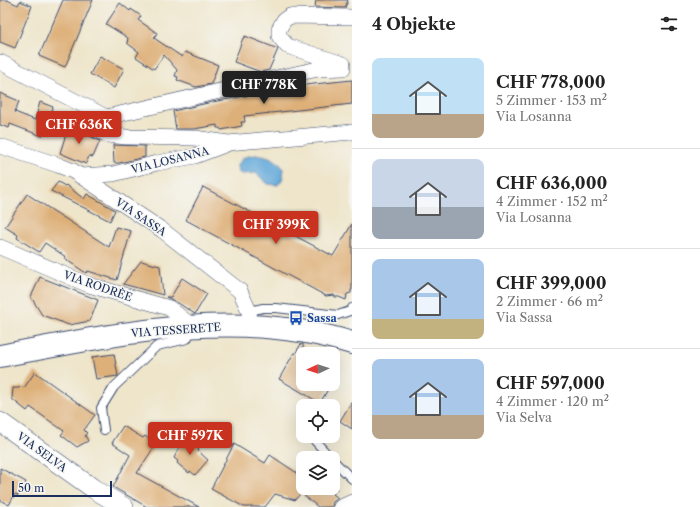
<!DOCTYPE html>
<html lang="de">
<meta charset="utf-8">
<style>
:root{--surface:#fff;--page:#f2f2f2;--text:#222;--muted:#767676;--line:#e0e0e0;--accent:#c8321e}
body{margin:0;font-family:"Libre Caslon Text",serif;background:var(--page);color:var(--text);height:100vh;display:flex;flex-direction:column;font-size:15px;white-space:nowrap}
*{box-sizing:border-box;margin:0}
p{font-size:13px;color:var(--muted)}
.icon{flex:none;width:22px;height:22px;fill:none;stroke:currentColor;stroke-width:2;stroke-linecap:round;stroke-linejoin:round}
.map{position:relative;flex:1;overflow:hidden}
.sheet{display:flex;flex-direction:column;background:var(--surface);width:348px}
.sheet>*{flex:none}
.needle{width:26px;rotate:266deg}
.controls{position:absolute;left:296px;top:347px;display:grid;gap:8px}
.controls a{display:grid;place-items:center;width:44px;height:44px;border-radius:8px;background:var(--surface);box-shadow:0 4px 16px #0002;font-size:20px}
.scale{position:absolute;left:12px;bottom:10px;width:100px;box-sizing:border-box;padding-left:4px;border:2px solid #1b2f5e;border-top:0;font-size:11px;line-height:14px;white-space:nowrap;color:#1b2f5e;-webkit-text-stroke:3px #f6f6f2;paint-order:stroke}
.price{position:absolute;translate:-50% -34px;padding:0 9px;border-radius:4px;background:var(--accent);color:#fff;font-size:13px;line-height:26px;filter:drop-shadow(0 1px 2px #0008)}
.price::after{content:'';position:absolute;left:50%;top:24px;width:12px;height:9px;margin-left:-6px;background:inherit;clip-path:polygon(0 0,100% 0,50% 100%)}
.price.selected{background:#222;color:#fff}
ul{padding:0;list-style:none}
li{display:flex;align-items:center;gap:12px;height:100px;padding:0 20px}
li+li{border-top:1px solid var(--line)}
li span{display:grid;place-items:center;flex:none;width:112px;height:80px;border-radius:8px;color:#555}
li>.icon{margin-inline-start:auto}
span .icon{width:48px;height:48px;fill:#fffc;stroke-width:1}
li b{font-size:17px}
h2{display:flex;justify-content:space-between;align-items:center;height:48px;padding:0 20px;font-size:17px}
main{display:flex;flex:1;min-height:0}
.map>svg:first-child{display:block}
.water{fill:#64a9d9;stroke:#406c9c}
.building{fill:#deb079}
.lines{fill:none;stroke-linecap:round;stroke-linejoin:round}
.service-casing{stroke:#3b4a6e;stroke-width:10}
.minor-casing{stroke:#3b4a6e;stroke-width:16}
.tertiary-casing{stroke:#3b4a6e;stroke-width:20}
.secondary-casing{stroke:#3b4a6e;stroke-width:24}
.service{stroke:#fff;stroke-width:8}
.minor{stroke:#fff;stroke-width:15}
.tertiary{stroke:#fff;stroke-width:19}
.secondary{stroke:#fff;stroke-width:22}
.labels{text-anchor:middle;stroke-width:3;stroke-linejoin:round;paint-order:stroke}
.street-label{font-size:11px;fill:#1b2f5e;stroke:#f6f6f2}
.transit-label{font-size:11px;font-weight:bold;fill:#164399;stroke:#f6f6f2;text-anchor:start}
</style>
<main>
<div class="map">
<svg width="352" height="507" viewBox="0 0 352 507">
<rect width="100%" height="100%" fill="#f6f6f2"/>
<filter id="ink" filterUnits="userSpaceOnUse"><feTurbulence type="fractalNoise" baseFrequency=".025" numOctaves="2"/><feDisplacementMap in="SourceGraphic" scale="8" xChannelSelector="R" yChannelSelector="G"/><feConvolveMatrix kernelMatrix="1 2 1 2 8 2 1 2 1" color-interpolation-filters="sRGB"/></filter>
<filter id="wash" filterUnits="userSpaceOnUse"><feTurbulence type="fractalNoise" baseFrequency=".012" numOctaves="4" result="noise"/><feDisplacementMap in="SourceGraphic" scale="16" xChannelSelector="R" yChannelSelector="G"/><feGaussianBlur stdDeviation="0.9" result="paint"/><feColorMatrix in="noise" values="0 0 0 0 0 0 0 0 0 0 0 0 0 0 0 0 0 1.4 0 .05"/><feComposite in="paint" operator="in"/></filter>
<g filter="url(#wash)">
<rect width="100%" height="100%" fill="#eee5ca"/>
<path class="water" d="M262 155C277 158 292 170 278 185L268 184 256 173 242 174 238 172 237 166C241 155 252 155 262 155Z"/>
<g id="blocks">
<path class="building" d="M0 0H7L18 5 20 1 32 6 15 48 0 42Z
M63 0H93L65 67 39 56Z
M316 0H348L345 8 315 7Z
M120 3 130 11 131 9 141 16 138 20 157 33 154 38 182 57 185 52 218 65 211 84 196 87 177 80 178 77 175 76 177 70 164 55 154 69 136 57 139 52 127 43 128 38 106 24Z
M245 36 278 49 269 70 261 72 234 62 243 38H244Z
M100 56 124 69 114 88 90 74Z
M352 80V104L244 116 245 122H241L242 126 221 130 220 128H217V125L194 129H176L173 111 212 102 251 95V94L259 93V91L267 89Z
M0 93 19 101 15 112 35 120 40 102 53 107 42 136 10 124 9 128 0 125Z
M73 123 83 128 82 132 100 141 93 157 89 156 86 164 60 153 66 134 68 135Z
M113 145 145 146V157L119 163H114Z
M58 182 65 186 66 185 84 199 87 194 115 210 110 221 51 191Z
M203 187 333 256 352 224V290H351V293L347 294 346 300 339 297H335L334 295 326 296 186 220Z
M27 194 109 247 116 227 131 231 117 280 88 271 86 273 65 259 66 257 45 243 39 252 17 238 18 235 5 227Z
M141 261 160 266 163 295 123 284Z
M40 277 98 300 90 321 69 325 42 315 31 297Z
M182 278 207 294 195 314 175 301 166 297H171Z
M301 344H303V384H331L320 403 279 379 294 353 295 354Z
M114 354 118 376 96 379 92 357Z
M35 372 95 415 84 430 87 433 85 435 88 441 77 447 61 435 64 431 30 407 27 411 12 399 13 388H19L21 386 24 388Z
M352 401V429L340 421Z
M123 426 143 438 145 436 156 444 137 473 199 507H147L113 487 130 455 112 443Z
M186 435 201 442 198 451 208 460 195 475 190 471 189 473 177 463 178 461 174 458Z
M234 444 265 463 270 455 297 473 296 474 303 480V488H338L333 494 338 498 333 502 332 507H318L301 493 295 500 275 494 265 507H244L211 489Z
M0 468 26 482 18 496 15 494 9 505 0 500Z"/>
</g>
</g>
<g filter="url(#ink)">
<use href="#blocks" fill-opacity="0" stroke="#3b4a6e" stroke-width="1"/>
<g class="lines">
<defs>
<path id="service" d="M249 311 263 308H276L338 315 350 311 352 308
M104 430 101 408 114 387 157 346 187 339 192 329
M315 441 331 458
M333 460 352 479"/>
<path id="minor" d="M352 17 290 16 284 20 279 29V36L287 46 343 64V68L318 69 281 77 102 118 97 121 95 125V129L108 135 126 137 195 138 228 143 352 132
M0 62 108 118
M0 146 58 165 73 171 162 230 240 291 249 311 250 325
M80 176 113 174 157 163 195 156 227 144
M0 247 89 285 169 308 193 327
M341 507 352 502"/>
<path id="tertiary" d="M0 422 94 489 124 507"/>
<path id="secondary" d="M0 356C116 334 236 307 352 343"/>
</defs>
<use href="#service" class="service-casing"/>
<use href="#minor" class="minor-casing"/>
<use href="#tertiary" class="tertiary-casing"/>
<use href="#secondary" class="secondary-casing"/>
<use href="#service" class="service"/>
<use href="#minor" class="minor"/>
<use href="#tertiary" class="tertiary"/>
<use href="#secondary" class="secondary"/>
</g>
</g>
<defs>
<symbol id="bus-bare" viewBox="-9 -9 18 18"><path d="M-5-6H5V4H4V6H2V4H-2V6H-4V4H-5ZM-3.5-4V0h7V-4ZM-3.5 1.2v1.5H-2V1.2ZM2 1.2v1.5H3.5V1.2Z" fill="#1a4fb4" stroke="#f6f6f2" stroke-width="2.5" paint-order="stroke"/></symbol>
</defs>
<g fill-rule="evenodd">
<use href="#bus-bare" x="286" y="308" width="20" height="20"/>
</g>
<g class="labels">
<g class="street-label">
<text transform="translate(170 160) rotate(-14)" y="4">VIA LOSANNA</text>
<text transform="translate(141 217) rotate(34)" y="4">VIA SASSA</text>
<text transform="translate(98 286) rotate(19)" y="4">VIA RODRÈE</text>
<text transform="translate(176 330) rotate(-4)" y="4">VIA TESSERETE</text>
<text transform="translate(42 452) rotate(36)" y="4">VIA SELVA</text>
</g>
<g class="transit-label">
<text x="307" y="322">Sassa</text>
</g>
</g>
</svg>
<div class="controls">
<a><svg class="needle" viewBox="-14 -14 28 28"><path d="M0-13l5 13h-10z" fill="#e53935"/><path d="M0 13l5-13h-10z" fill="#767676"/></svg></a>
<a><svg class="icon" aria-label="locate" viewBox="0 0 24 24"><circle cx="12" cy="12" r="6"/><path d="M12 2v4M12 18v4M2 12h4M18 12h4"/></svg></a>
<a><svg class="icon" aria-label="layers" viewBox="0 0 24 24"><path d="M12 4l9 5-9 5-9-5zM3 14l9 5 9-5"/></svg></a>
</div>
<div class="scale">50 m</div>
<b class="price selected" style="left:264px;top:105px">CHF 778K</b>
<b class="price" style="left:79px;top:145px">CHF 636K</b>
<b class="price" style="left:276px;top:245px">CHF 399K</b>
<b class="price" style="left:190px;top:456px">CHF 597K</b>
</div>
<section class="sheet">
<h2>4 Objekte<svg class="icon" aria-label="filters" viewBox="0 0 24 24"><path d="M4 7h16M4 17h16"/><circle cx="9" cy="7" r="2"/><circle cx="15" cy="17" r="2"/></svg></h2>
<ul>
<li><span style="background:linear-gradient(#bfe0f5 70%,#b9a48a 0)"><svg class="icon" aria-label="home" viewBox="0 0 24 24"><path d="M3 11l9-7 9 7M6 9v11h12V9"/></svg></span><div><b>CHF 778,000</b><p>5 Zimmer · 153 m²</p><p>Via Losanna</p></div></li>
<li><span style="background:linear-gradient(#c9d6e8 60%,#9aa5b1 0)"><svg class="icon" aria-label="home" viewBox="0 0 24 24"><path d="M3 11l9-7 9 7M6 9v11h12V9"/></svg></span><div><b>CHF 636,000</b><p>4 Zimmer · 152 m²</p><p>Via Losanna</p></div></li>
<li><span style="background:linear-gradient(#a9c7e8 75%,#c2b280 0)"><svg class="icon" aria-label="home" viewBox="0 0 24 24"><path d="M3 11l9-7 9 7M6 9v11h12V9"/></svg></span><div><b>CHF 399,000</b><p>2 Zimmer · 66 m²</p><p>Via Sassa</p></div></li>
<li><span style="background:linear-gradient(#a9c7e8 70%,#b9a48a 0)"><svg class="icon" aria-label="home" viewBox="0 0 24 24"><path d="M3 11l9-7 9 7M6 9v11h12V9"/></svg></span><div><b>CHF 597,000</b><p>4 Zimmer · 120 m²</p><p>Via Selva</p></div></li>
</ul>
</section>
</main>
